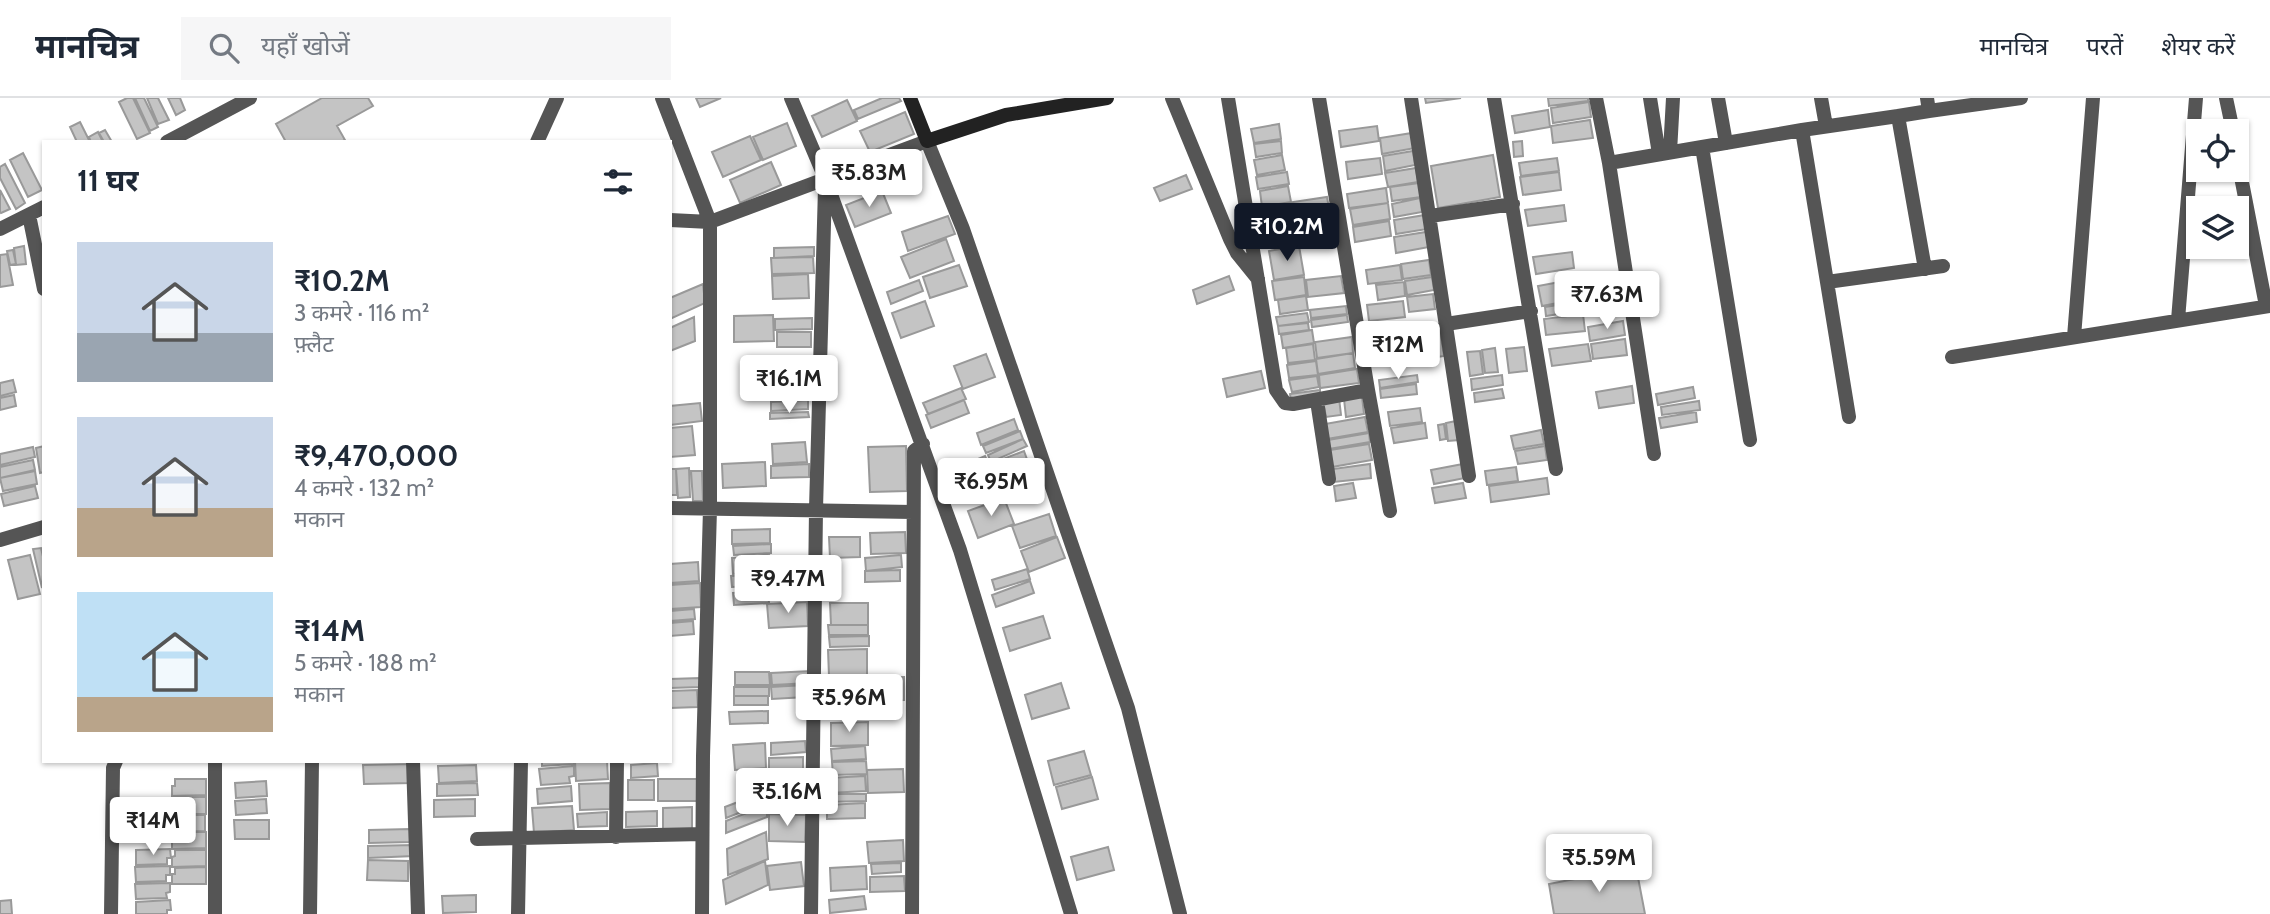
<!DOCTYPE html>
<html lang="hi">
<meta charset="utf-8">
<style>
:root{--surface:#fff;--page:#f6f6f7;--text:#1f2937;--muted:#747a83;--line:#e0e1e3;--accent:#111827}
body{margin:0;font-family:Cabin,"Noto Sans Devanagari",sans-serif;background:var(--page);color:var(--text);height:100vh;display:flex;flex-direction:column;font-size:26px;white-space:nowrap}
*{box-sizing:border-box;margin:0}
p{font-size:23px;color:var(--muted)}
.icon{flex:none;width:38px;height:38px;fill:none;stroke:currentColor;stroke-width:2;stroke-linecap:round;stroke-linejoin:round}
.map{position:relative;flex:1;overflow:hidden}
.details{position:absolute;left:42px;top:42px;width:630px;height:623px;display:flex;flex-direction:column;background:var(--surface);border-radius:0px;box-shadow:0 2px 5px #0004}
.details>*{flex:none}
.fabs{position:absolute;left:2186px;top:21px;display:grid;gap:14px}
.fabs a{display:grid;place-items:center;width:63px;height:63px;border-radius:0px;background:var(--surface);box-shadow:0 2px 5px #0004;font-size:35px}
.price{position:absolute;translate:-50% -60px;padding:0 16px;border-radius:7px;background:#fff;color:#222;font-size:23px;line-height:46px;filter:drop-shadow(0 2px 4px #0008)}
.price::after{content:'';position:absolute;left:50%;top:42px;width:21px;height:16px;margin-left:-10px;background:inherit;clip-path:polygon(0 0,100% 0,50% 100%)}
.price.current{background:var(--accent);color:#fff}
ul{padding:0;list-style:none}
li{display:flex;align-items:center;gap:21px;height:175px;padding:0 35px}
li span{display:grid;place-items:center;flex:none;width:196px;height:140px;border-radius:0px;color:#555}
li>.icon{margin-inline-start:auto}
span .icon{width:84px;height:84px;fill:#fffc;stroke-width:1}
li b{font-size:30px}
h2{display:flex;justify-content:space-between;align-items:center;height:84px;padding:0 35px;font-size:30px}
header{display:flex;align-items:center;gap:42px;box-sizing:border-box;height:98px;padding:0 35px;background:var(--surface);border-bottom:2px solid var(--line)}
header strong{font-size:33px}
nav{display:flex;gap:38px;margin-inline-start:auto;font-size:24px}
.search{width:490px;height:63px;background:var(--page);display:flex;align-items:center;gap:18px;box-sizing:border-box;padding:0 24px;border-radius:0px;color:var(--muted);font-size:26px}
.map>svg:first-child{display:block}
.building{fill:#c4c4c4;stroke:#999;stroke-width:2}
.lines{fill:none;stroke-linecap:round;stroke-linejoin:round}
.street{stroke:#555;stroke-width:14}
.secondary{stroke:#222;stroke-width:14}
</style>
<header>
<strong>मानचित्र</strong>
<div class="search"><svg class="icon" aria-label="search" viewBox="0 0 24 24"><circle cx="10" cy="10" r="6"/><path d="M15 15l6 6"/></svg>यहाँ खोजें</div>
<nav><a>मानचित्र</a><a>परतें</a><a>शेयर करें</a></nav>
</header>
<div class="map">
<svg width="2270" height="816" viewBox="0 0 2270 816">
<rect width="100%" height="100%" fill="#fff"/>
<path class="building" d="M127 0H133L150 35 137 41 119 4Z
M135 0H144L158 29 150 33Z
M147 0H158L169 22 158 26Z
M168 0H180L185 12 176 17Z
M322 0H368L373 8 337 28 345 42 341 44H286L276 26Z
M696 0H721L700 9Z
M882 0H899L901 3 858 21 854 12Z
M1425 0H1461L1426 5Z
M1548 0H1588V3L1549 8Z
M847 2 857 23 822 39 812 18Z
M1589 4 1591 19 1553 25 1551 10Z
M1548 12 1550 29 1515 35 1512 18Z
M905 14 914 36 870 54 860 33Z
M1590 22 1593 40 1553 45 1551 28Z
M80 24 90 44H77L70 29Z
M787 25 796 48 763 62 753 39Z
M1279 26 1281 41 1254 45 1251 31Z
M1377 28 1379 43 1341 49 1339 33Z
M105 32 112 44H104L99 35Z
M98 34 103 44H91L89 39Z
M1412 35 1415 50 1382 56 1380 40Z
M750 38 761 62 723 79 712 54Z
M1281 43 1282 55 1256 59 1254 46Z
M1522 43 1523 58 1514 59 1513 44Z
M1413 53 1415 67 1385 73 1383 58Z
M23 55 42 92 28 99 10 62Z
M1282 57 1285 72 1257 77 1254 62Z
M1493 57 1500 99 1438 110 1431 68Z
M1380 60 1382 76 1348 81 1346 64Z
M1557 60 1559 73 1521 78 1519 65Z
M771 64 781 87 740 105 730 82Z
M5 66 25 105 16 111 0 80V69Z
M1416 70 1418 84 1388 89 1385 75Z
M1287 74 1289 86 1258 91 1256 79Z
M1559 74 1561 92 1523 97 1520 79Z
M1186 77 1192 91 1160 103 1154 90Z
M1419 85 1421 99 1392 103 1390 89Z
M1288 88 1291 104 1262 109 1260 93Z
M1386 90 1388 105 1349 110 1347 96Z
M0 92 10 111 1 115 0 114Z
M882 93 891 115 855 129 846 107Z
M1327 99 1330 116 1296 121 1293 104Z
M1420 100 1422 114 1394 119 1392 106Z
M1388 105 1390 121 1353 127 1350 111Z
M1291 106 1293 118 1265 122 1263 110Z
M1564 107 1566 123 1528 128 1525 112Z
M1425 117 1427 131 1396 136 1394 122Z
M948 118 955 136 908 153 902 134Z
M1294 119 1296 136 1266 140 1264 124Z
M1389 123 1391 138 1355 144 1353 129Z
M1426 134 1429 149 1396 155 1394 139Z
M946 141 954 163 910 180 901 159Z
M24 148 26 166 16 167 14 150Z
M1299 148 1304 177 1274 182 1269 153Z
M814 149V158L774 160V150Z
M13 152 16 166 10 167 7 153Z
M1572 154 1574 170 1536 176 1533 159Z
M7 156 13 187 0 189V157Z
M813 159 814 175 772 176 771 160Z
M1429 162 1431 177 1403 181 1401 166Z
M959 167 967 188 930 200 923 179Z
M1400 167 1402 182 1368 186 1366 172Z
M808 176 809 200 773 201 772 178Z
M1229 178 1234 192 1197 206 1193 192Z
M1341 178 1344 195 1308 199 1306 182Z
M1304 179 1306 197 1275 202 1272 183Z
M1432 179 1434 192 1407 197 1405 183Z
M1576 181 1579 201 1542 208 1538 188Z
M919 182 923 193 891 206 887 194Z
M1404 184 1405 198 1378 202 1376 187Z
M703 186 705 205 670 221V200Z
M1433 196 1435 211 1409 214 1407 199Z
M1306 198 1308 212 1280 216 1278 202Z
M925 203 934 228 901 240 892 215Z
M1403 203 1405 219 1369 223 1367 207Z
M1583 203 1585 212 1546 218 1545 209Z
M1346 208 1347 216 1311 220 1310 212Z
M1307 215 1309 224 1278 228 1276 219Z
M1583 216 1585 233 1546 237 1544 221Z
M773 217 774 243 734 244V218Z
M1347 217 1348 224 1312 229 1311 222Z
M694 219 695 243 670 253V230Z
M812 220V231L775 232V221Z
M1623 223 1625 237 1590 243 1588 229Z
M1308 225 1309 232 1279 236 1278 228Z
M1439 226 1444 258 1412 263 1407 231Z
M1312 232 1314 245 1283 250 1281 237Z
M777 234H811V249H777Z
M1352 239 1353 255 1317 260 1315 244Z
M1625 241 1627 257 1593 261 1591 246Z
M1313 246 1315 262 1288 265 1286 250Z
M1588 246 1591 263 1552 268 1549 251Z
M1524 249 1527 273 1509 275 1506 251Z
M1495 250 1498 274 1485 275 1482 252Z
M1480 253 1483 276 1470 278 1467 254Z
M1353 255 1355 270 1318 276 1316 261Z
M986 256 995 279 963 291 954 268Z
M1316 263 1318 277 1289 280 1287 267Z
M1357 271 1359 285 1320 290 1319 277Z
M1261 273 1265 290 1227 299 1223 281Z
M1417 277 1418 284 1380 290 1379 282Z
M1502 277 1503 287 1472 292 1471 281Z
M812 278 813 291 774 292V280Z
M1317 278 1319 289 1292 294 1289 282Z
M13 282 16 294 0 298V285Z
M1416 286 1417 296 1381 300 1380 291Z
M1632 288 1634 305 1599 310 1596 294Z
M1693 289 1695 300 1658 307 1656 296Z
M961 290 966 301 928 316 923 305Z
M1502 291 1504 300 1475 304 1474 295Z
M1320 292V299L1291 303 1290 296Z
M811 294V301L775 303 774 296Z
M14 297 16 308 0 312V300Z
M1362 299 1364 316 1346 319 1344 301Z
M1339 300 1341 317 1326 319 1323 303Z
M808 302V311L771 313V304Z
M964 302 969 315 931 330 926 317Z
M1699 303 1700 312 1662 317 1661 309Z
M700 305 702 323 670 327V308Z
M1420 310 1422 324 1390 328 1388 314Z
M808 314 809 319 770 321V315Z
M1696 314 1697 324 1661 330 1659 320Z
M1365 319 1368 334 1327 341 1325 326Z
M1014 321 1018 332 981 347 977 335Z
M1456 323 1459 342 1448 343 1446 325Z
M1425 325 1427 340 1394 345 1391 330Z
M1444 326 1446 341 1440 342 1438 327Z
M692 328 695 357 670 359V330Z
M1541 332 1544 346 1514 351 1511 338Z
M1020 333 1023 341 986 355 983 348Z
M1369 335 1370 344 1329 351 1328 342Z
M1023 341 1027 348 991 364 988 357Z
M805 344 807 364 773 366 772 346Z
M1369 346 1372 362 1332 369 1330 352Z
M44 348V374L40 375 36 350Z
M906 348 907 393 870 394 868 349Z
M1545 348 1547 362 1518 366 1515 353Z
M33 349 35 359 0 367V356Z
M1024 353 1029 367 995 380 990 366Z
M985 358 988 365 951 380 949 373Z
M33 362 35 372 0 380V369Z
M765 364 766 388 723 390 722 366Z
M809 366V379L771 380V368Z
M1370 366 1371 380 1334 384 1333 371Z
M1463 366 1465 380 1434 386 1431 372Z
M987 367 992 379 960 393 954 381Z
M1030 368 1039 388 1005 402 997 382Z
M1516 369 1518 383 1487 387 1485 373Z
M689 370 690 399 678 400 676 371Z
M670 371H676L677 397H670Z
M35 373 37 386 3 393 0 380Z
M691 373H702L703 403H693Z
M1547 380 1549 396 1491 404 1489 388Z
M1353 385 1356 400 1336 403 1334 388Z
M1463 385 1466 400 1435 405 1432 390Z
M35 388 38 400 4 408 1 396Z
M1004 400 1014 426 978 440 968 413Z
M1049 416 1056 438 1020 450 1012 428Z
M770 431V445L732 446V432Z
M905 434 906 455 871 456 870 435Z
M829 439H860V459L830 460Z
M1057 439 1065 460 1029 474 1021 453Z
M771 446V455L734 457 733 448Z
M41 450 44 463 42 490 33 451Z
M30 457 40 496 18 501 8 462Z
M769 457 770 473 733 476 732 460Z
M901 457 902 469 866 473 865 460Z
M698 464 699 483 670 485V466Z
M1027 471 1030 481 995 492 992 482Z
M900 472V483L865 484V473Z
M775 476V487L732 489 731 478Z
M1030 483 1034 495 996 509 992 497Z
M700 485 701 509 670 511V487Z
M768 493 769 505 734 507 733 495Z
M807 504 808 528 769 530 767 506Z
M830 505H868V527H831Z
M694 511 695 521 670 523V513Z
M1043 518 1050 540 1010 553 1003 530Z
M693 523 694 536 670 538V525Z
M828 527H868V537H829Z
M869 538V548L830 549 829 539Z
M867 551V577L829 578 828 552Z
M811 573V585L772 587 771 575Z
M735 574H769L770 587H735Z
M904 579V602L866 603 865 580Z
M700 580 701 589 670 590V581Z
M1061 585 1069 610 1032 621 1025 597Z
M805 587 806 599 772 601 771 589Z
M734 589H769V598H734Z
M697 592 698 609 670 610V593Z
M734 598H768V607H734Z
M768 613V625L730 626 729 614Z
M868 624V647L831 648V625Z
M805 643 806 654 771 657V645Z
M765 645 766 670 735 672 733 647Z
M865 648 866 661 832 663 831 651Z
M1084 653 1091 677 1054 687 1048 663Z
M803 659V671L769 673V660Z
M542 663H574V666L542 668Z
M575 663H607L608 681 576 683Z
M866 663 867 676 833 677 832 664Z
M657 665 658 678 631 680V667Z
M412 666V685L364 686 363 667Z
M476 667 477 683 439 685 438 668Z
M574 668V678L569 679 570 685 541 687 539 671Z
M903 671 904 694 868 695 867 672Z
M865 678 866 693 829 695 828 680Z
M1092 679 1098 701 1062 711 1056 689Z
M175 681H206V697L172 698V688H175Z
M658 681H697V703H658Z
M628 682H654V702H628Z
M266 683 267 698 236 700 235 685Z
M477 685 478 697 437 698V686Z
M610 685V711L580 712 579 686Z
M571 688 572 703 538 706 537 691Z
M804 690 806 713 785 715 783 692Z
M767 693V704L726 720 725 709Z
M827 696H866V703L827 704Z
M175 699H206V716H172V706H176Z
M266 701 267 715 236 717 235 703Z
M475 701V718L434 719V702Z
M865 705V720L827 721V707Z
M767 707V719L726 735V723Z
M572 708 574 732 534 735 532 710Z
M692 709V732L663 733V710Z
M657 713V728L626 729V714Z
M607 714V728L578 729 577 716Z
M769 716 806 717 805 744 769 743Z
M174 717H205V733L171 734V724L175 723Z
M234 722H269V741H235Z
M410 731V744L369 745V732Z
M175 734H206V750L172 751V741H175Z
M766 734 768 761 728 777 727 751Z
M903 742 904 763 869 765 867 744Z
M414 747V758L368 760V748Z
M1108 749 1114 772 1077 782 1071 759Z
M170 751 171 760H167V766L136 767V752Z
M175 752H206V768L172 769V759L175 758Z
M368 762 408 763V783L367 782Z
M765 763 768 787 726 806 723 782Z
M801 764 804 788 770 792 767 768Z
M901 765V774L872 776 871 766Z
M170 768V777H166V783L136 784 135 769Z
M866 768 867 791 831 793 830 770Z
M206 769V786H172V776H175V770Z
M1636 769 1645 816H1554L1549 786Z
M904 778 905 793 870 794V779Z
M170 785V794L166 795 167 800 136 801 135 786Z
M476 797V814L443 815 442 798Z
M864 798 866 811 830 815 829 802Z
M11 802 12 816H0V803Z
M170 802 171 812H167V816H136V804Z"/>
<g class="lines">
<path class="street" d="M662 0 710 124V411L703 658 702 816
M791 0 825 80 960 452 1071 816
M1172 0 1230 141 1237 155 1258 181
M1228 0 1276 292 1285 305 1293 306 1368 292
M1319 0 1368 292 1390 413
M1411 0 1469 378
M1494 0 1556 371
M1596 0 1609 65 1702 49
M1650 0 1659 56
M1718 0 1726 45
M1821 0 1826 28
M1927 0 1929 13 2021 0
M2226 0 2233 33
M1802 32 1898 18
M167 44 250 0
M537 44 557 0
M2236 53 2266 208
M1670 54 1673 0
M1609 65 1654 356
M29 117 44 191
M1430 118 1513 106
M670 122 710 124 927 43 963 131 1128 610 1180 816
M0 131 44 109
M1925 171 1898 18 1929 13
M2178 222 2196 0
M1446 226 1531 213
M2074 239 2093 0
M1952 259 2270 208
M1317 303 1329 381
M1849 319 1827 184 1943 168
M1750 342 1702 49 1802 32 1827 184
M670 410 913 414
M0 442 44 429
M215 663V816
M413 663 418 816
M616 739 617 663
M477 741 702 736
M111 816 113 670 116 663
M310 816 312 663
M518 816 521 663
M811 816 816 411 825 90
M912 816 914 353 923 346"/>
<path class="secondary" d="M910 0 927 43 1006 17 1107 0"/>
</g>
</svg>
<div class="fabs">
<a><svg class="icon" aria-label="locate" viewBox="0 0 24 24"><circle cx="12" cy="12" r="6"/><path d="M12 2v4M12 18v4M2 12h4M18 12h4"/></svg></a>
<a><svg class="icon" aria-label="layers" viewBox="0 0 24 24"><path d="M12 4l9 5-9 5-9-5zM3 14l9 5 9-5"/></svg></a>
</div>
<b class="price" style="left:869px;top:111px">₹5.83M</b>
<b class="price current" style="left:1287px;top:165px">₹10.2M</b>
<b class="price" style="left:1607px;top:233px">₹7.63M</b>
<b class="price" style="left:1398px;top:283px">₹12M</b>
<b class="price" style="left:789px;top:317px">₹16.1M</b>
<b class="price" style="left:991px;top:420px">₹6.95M</b>
<b class="price" style="left:788px;top:517px">₹9.47M</b>
<b class="price" style="left:849px;top:636px">₹5.96M</b>
<b class="price" style="left:787px;top:730px">₹5.16M</b>
<b class="price" style="left:153px;top:759px">₹14M</b>
<b class="price" style="left:1599px;top:796px">₹5.59M</b>
<section class="details">
<h2>11 घर<svg class="icon" aria-label="filters" viewBox="0 0 24 24"><path d="M4 7h16M4 17h16"/><circle cx="9" cy="7" r="2"/><circle cx="15" cy="17" r="2"/></svg></h2>
<ul>
<li><span style="background:linear-gradient(#c9d6e8 65%,#9aa5b1 0)"><svg class="icon" aria-label="home" viewBox="0 0 24 24"><path d="M3 11l9-7 9 7M6 9v11h12V9"/></svg></span><div><b>₹10.2M</b><p>3 कमरे · 116 m²</p><p>फ़्लैट</p></div></li>
<li><span style="background:linear-gradient(#c9d6e8 65%,#b9a48a 0)"><svg class="icon" aria-label="home" viewBox="0 0 24 24"><path d="M3 11l9-7 9 7M6 9v11h12V9"/></svg></span><div><b>₹9,470,000</b><p>4 कमरे · 132 m²</p><p>मकान</p></div></li>
<li><span style="background:linear-gradient(#bfe0f5 75%,#b9a48a 0)"><svg class="icon" aria-label="home" viewBox="0 0 24 24"><path d="M3 11l9-7 9 7M6 9v11h12V9"/></svg></span><div><b>₹14M</b><p>5 कमरे · 188 m²</p><p>मकान</p></div></li>
</ul>
</section>
</div>
